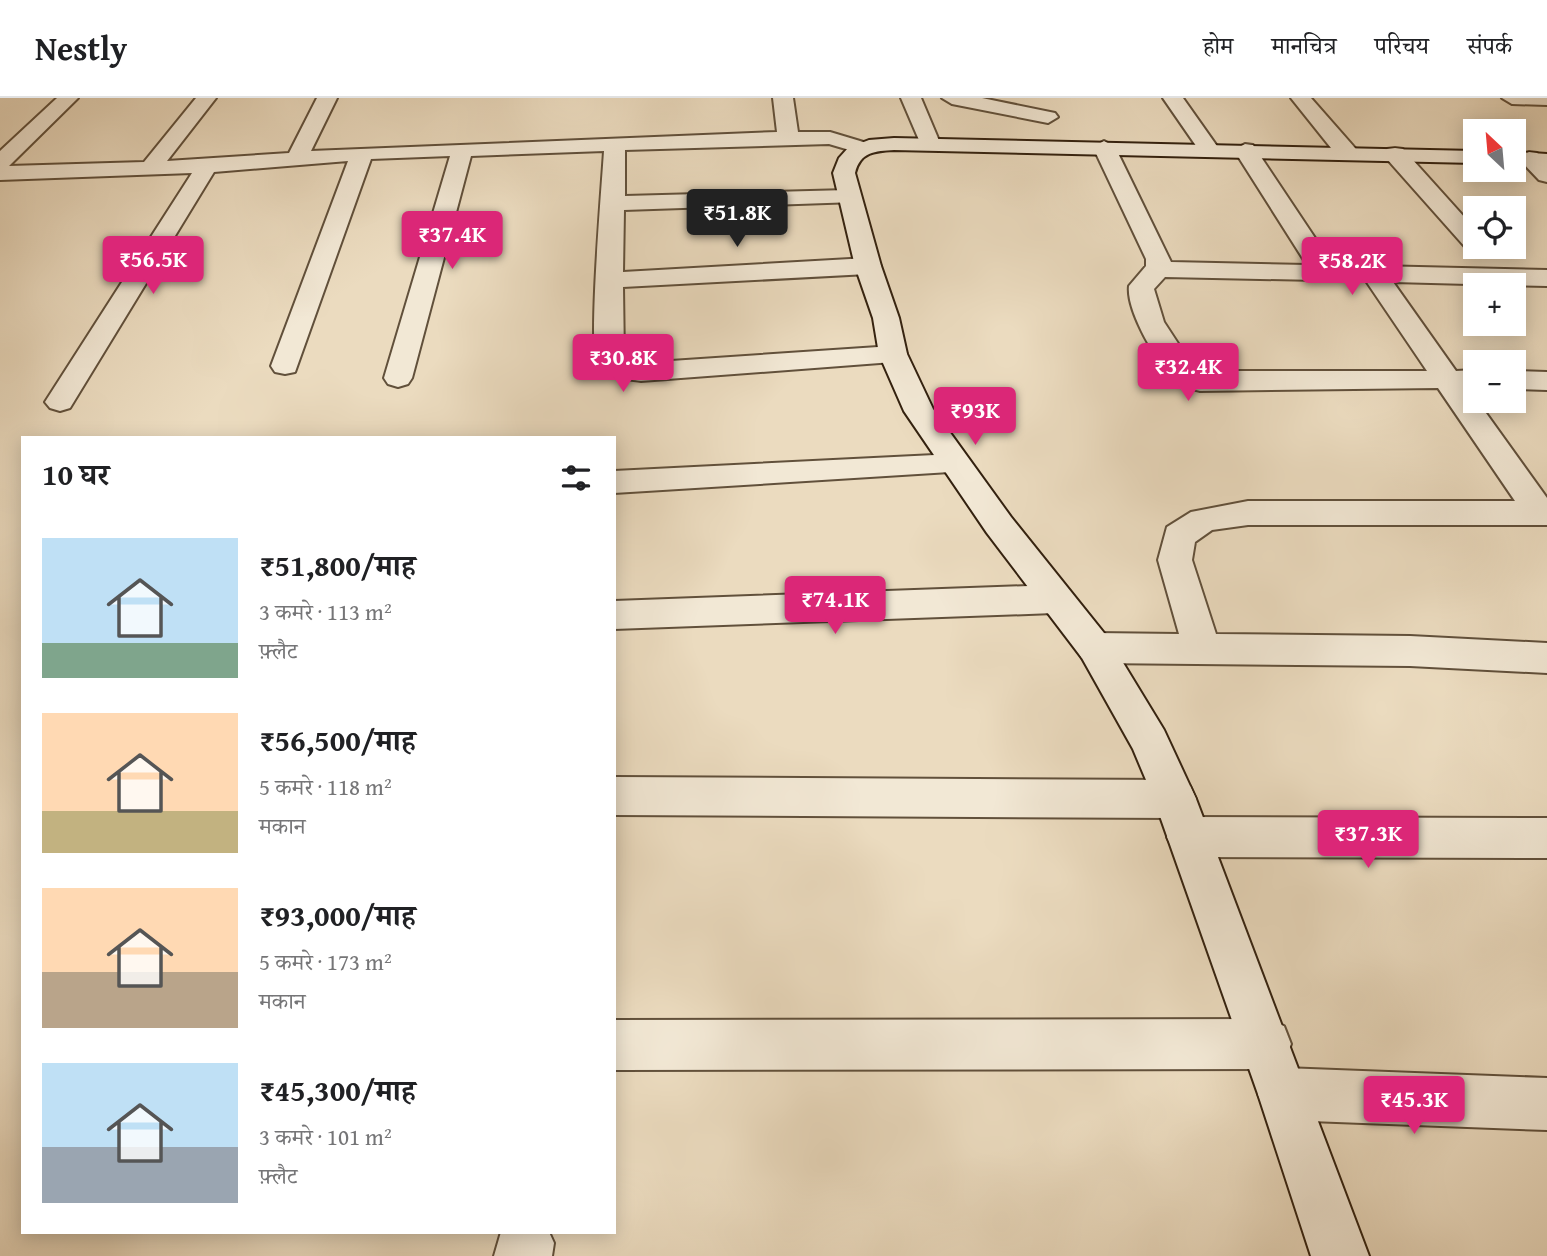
<!DOCTYPE html>
<html lang="hi">
<meta charset="utf-8">
<style>
:root{--surface:#fff;--page:#f6f6f6;--text:#202124;--muted:#757577;--line:#e0e0e0;--accent:#db2777}
body{margin:0;font-family:"Gentium Book Plus","Noto Serif Devanagari",serif;background:var(--page);color:var(--text);height:100vh;display:flex;flex-direction:column;font-size:26px;white-space:nowrap}
*{box-sizing:border-box;margin:0}
p{font-size:23px;color:var(--muted)}
.icon{flex:none;width:38px;height:38px;fill:none;stroke:currentColor;stroke-width:2;stroke-linecap:round;stroke-linejoin:round}
.map{position:relative;flex:1;overflow:hidden}
.details{position:absolute;left:21px;top:338px;width:595px;height:798px;display:flex;flex-direction:column;background:var(--surface);border-radius:0px;box-shadow:0 4px 18px #0003}
.details>*{flex:none}
.needle{width:46px;rotate:334deg}
.tools{position:absolute;left:1463px;top:21px;display:grid;gap:14px}
.tools a{display:grid;place-items:center;width:63px;height:63px;border-radius:0px;background:var(--surface);box-shadow:0 4px 18px #0003;font-size:35px}
.price{position:absolute;translate:-50% -60px;padding:0 16px;border-radius:7px;background:var(--accent);color:#fff;font-size:23px;line-height:46px;filter:drop-shadow(0 2px 4px #0008)}
.price::after{content:'';position:absolute;left:50%;top:42px;width:21px;height:16px;margin-left:-10px;background:inherit;clip-path:polygon(0 0,100% 0,50% 100%)}
.price.on{background:#222;color:#fff}
ul{padding:0;list-style:none}
li{display:flex;align-items:center;gap:21px;height:175px;padding:0 21px}
li span{display:grid;place-items:center;flex:none;width:196px;height:140px;border-radius:0px;color:#555}
li>.icon{margin-inline-start:auto}
span .icon{width:84px;height:84px;fill:#fffc;stroke-width:1}
li b{font-size:30px}
h2{display:flex;justify-content:space-between;align-items:center;height:84px;padding:0 21px;font-size:30px}
header{display:flex;align-items:center;gap:42px;box-sizing:border-box;height:98px;padding:0 35px;background:var(--surface);border-bottom:2px solid var(--line)}
header strong{font-size:33px}
nav{display:flex;gap:38px;margin-inline-start:auto;font-size:24px}
.map>svg:first-child{display:block}
.lines{fill:none;stroke-linecap:round;stroke-linejoin:round}
.street-casing{stroke:#61503b;stroke-width:4}
.secondary-casing{stroke:#33210f;stroke-width:4}
.street{fill:#f2e8d5;fill-rule:evenodd}
.secondary{fill:#f2e8d5;fill-rule:evenodd}
</style>
<header>
<strong>Nestly</strong>
<nav><a>होम</a><a>मानचित्र</a><a>परिचय</a><a>संपर्क</a></nav>
</header>
<div class="map">
<svg width="1547" height="1158" viewBox="0 0 1547 1158">
<rect width="100%" height="100%" fill="#ebdbbf"/>
<filter id="stains"><feTurbulence type="fractalNoise" baseFrequency=".00286" numOctaves="4"/><feColorMatrix values="0 0 0 0 .2 0 0 0 0 .09 0 0 0 0 .02 0 0 0 .5 -.17"/></filter>
<radialGradient id="worn" r=".72"><stop offset=".6" stop-color="#630" stop-opacity="0"/><stop offset="1" stop-color="#630" stop-opacity=".3"/></radialGradient>
<g class="lines">
<defs>
<path id="street" d="M57 0H78L9 68 144 64 196 0H216L167 63 289 55 317 0H337L311 53 777 34 773 0H793L798 34H830L870 46 874 50 863 56 829 46 625 52V98L848 92 856 94 859 99 856 104 624 112 623 174 868 160 877 163 881 168 877 173 868 176 623 189 624 261 641 265 893 248 903 250 907 256 903 262 893 264 641 283C627 281 604 281 597 267 588 248 602 87 604 53L471 58 412 280 408 286 398 289 388 286 384 280 450 58 371 61 295 274 285 276 275 274 271 268 348 63 214 74 70 310 60 313 50 310 45 304 192 75 0 82V53Z
M901 0H921L940 45 936 49H922Z
M942 0H982L1055 15 1058 19 1048 25 952 6Z
M1163 0H1183L1219 51 1215 55H1201Z
M1291 0H1311L1355 50 1358 55 1355 60H1339Z
M1502 0H1547V7L1512 6Z
M1104 43 1115 49 1171 164 1307 167 1234 52 1245 46 1253 47 1333 167 1547 172V188L1393 184 1456 273 1475 272V290H1468L1547 400V427H1248L1212 432 1195 444 1192 462 1216 536 1410 538 1547 545V575L1410 568 1095 565 1082 560 1076 550 1082 540 1095 535 1179 536 1158 462 1167 429 1191 414 1248 403H1515L1438 290 1200 293C1192 291 1180 289 1174 283 1157 264 1126 213 1129 188L1146 168V161L1093 49ZM1165 179 1366 183 1427 273H1196L1164 224 1154 191Z
M1395 50 1403 51 1475 131V149L1484 150H1466L1387 61 1384 56 1387 51Z
M1529 54 1537 55 1547 65V84L1539 82 1518 60Z
M1514 273 1547 274V292L1514 291Z
M955 356 966 359 971 366 966 373 614 395V373Z
M1054 487 1067 491 1072 501 1067 511 1054 515 614 531V503Z
M614 679 1175 682 1190 688 1196 701 1190 714 1175 720 614 717Z
M1189 719 1547 720V760L1189 759 1174 753 1167 739 1174 725Z
M1266 921 1284 928 1291 946 1284 964 1266 971 614 972V922Z
M1284 970 1547 980V1032L1284 1022 1266 1014 1258 996 1266 978Z
M501 1134H549L554 1145 552 1158H494Z"/>
<path id="secondary" d="M894 40 1475 53V65L894 52C875 53 860 54 855 75L881 168 899 220 907 256 933 311 1011 419 1108 540 1164 632 1196 701 1369 1158H1311L1258 996 1154 701 1133 651 1082 560 987 435 904 313 879 256 873 220 855 168 833 75 839 60 848 50 869 42Z
M1514 54 1547 56V68L1514 66Z"/>
</defs>
<use href="#street" class="street-casing"/>
<use href="#secondary" class="secondary-casing"/>
<use href="#street" class="street"/>
<use href="#secondary" class="secondary"/>
</g>
<rect width="100%" height="100%" filter="url(#stains)"/>
<rect width="100%" height="100%" fill="url(#worn)"/>
</svg>
<div class="tools">
<a><svg class="needle" viewBox="-14 -14 28 28"><path d="M0-13l5 13h-10z" fill="#e53935"/><path d="M0 13l5-13h-10z" fill="#757577"/></svg></a>
<a><svg class="icon" aria-label="locate" viewBox="0 0 24 24"><circle cx="12" cy="12" r="6"/><path d="M12 2v4M12 18v4M2 12h4M18 12h4"/></svg></a>
<a>+</a>
<a>−</a>
</div>
<b class="price on" style="left:737px;top:151px">₹51.8K</b>
<b class="price" style="left:452px;top:173px">₹37.4K</b>
<b class="price" style="left:153px;top:198px">₹56.5K</b>
<b class="price" style="left:1352px;top:199px">₹58.2K</b>
<b class="price" style="left:623px;top:296px">₹30.8K</b>
<b class="price" style="left:1188px;top:305px">₹32.4K</b>
<b class="price" style="left:975px;top:349px">₹93K</b>
<b class="price" style="left:835px;top:538px">₹74.1K</b>
<b class="price" style="left:1368px;top:772px">₹37.3K</b>
<b class="price" style="left:1414px;top:1038px">₹45.3K</b>
<section class="details">
<h2>10 घर<svg class="icon" aria-label="filters" viewBox="0 0 24 24"><path d="M4 7h16M4 17h16"/><circle cx="9" cy="7" r="2"/><circle cx="15" cy="17" r="2"/></svg></h2>
<ul>
<li><span style="background:linear-gradient(#bfe0f5 75%,#7fa58c 0)"><svg class="icon" aria-label="home" viewBox="0 0 24 24"><path d="M3 11l9-7 9 7M6 9v11h12V9"/></svg></span><div><b>₹51,800/माह</b><p>3 कमरे · 113 m²</p><p>फ़्लैट</p></div></li>
<li><span style="background:linear-gradient(#ffd9b3 70%,#c2b280 0)"><svg class="icon" aria-label="home" viewBox="0 0 24 24"><path d="M3 11l9-7 9 7M6 9v11h12V9"/></svg></span><div><b>₹56,500/माह</b><p>5 कमरे · 118 m²</p><p>मकान</p></div></li>
<li><span style="background:linear-gradient(#ffd9b3 60%,#b9a48a 0)"><svg class="icon" aria-label="home" viewBox="0 0 24 24"><path d="M3 11l9-7 9 7M6 9v11h12V9"/></svg></span><div><b>₹93,000/माह</b><p>5 कमरे · 173 m²</p><p>मकान</p></div></li>
<li><span style="background:linear-gradient(#bfe0f5 60%,#9aa5b1 0)"><svg class="icon" aria-label="home" viewBox="0 0 24 24"><path d="M3 11l9-7 9 7M6 9v11h12V9"/></svg></span><div><b>₹45,300/माह</b><p>3 कमरे · 101 m²</p><p>फ़्लैट</p></div></li>
</ul>
</section>
</div>
